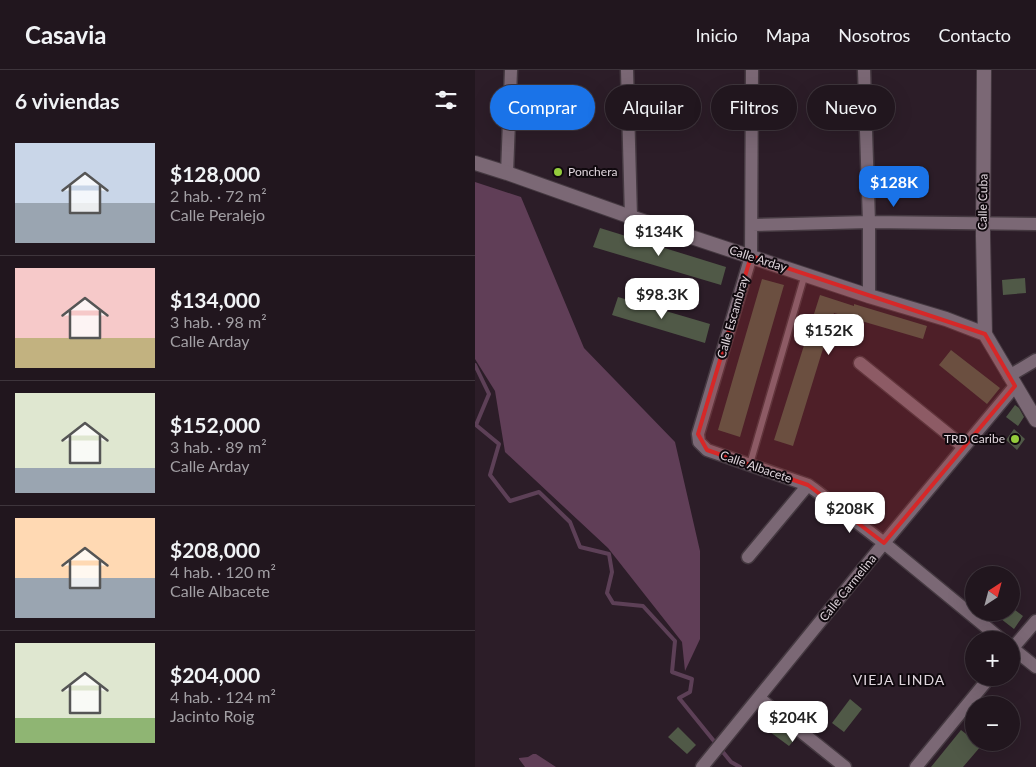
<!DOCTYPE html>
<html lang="es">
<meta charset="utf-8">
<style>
:root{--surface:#21161e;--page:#291f27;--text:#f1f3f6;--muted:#a29fa4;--line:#3e353c;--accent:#1a73e8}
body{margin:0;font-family:Lato,sans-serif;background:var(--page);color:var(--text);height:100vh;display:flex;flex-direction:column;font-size:19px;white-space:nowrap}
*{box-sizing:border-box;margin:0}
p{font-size:16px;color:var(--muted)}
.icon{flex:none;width:28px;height:28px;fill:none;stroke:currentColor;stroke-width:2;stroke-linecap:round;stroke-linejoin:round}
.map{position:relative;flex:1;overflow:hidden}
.side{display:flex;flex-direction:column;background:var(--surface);width:475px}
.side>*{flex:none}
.banner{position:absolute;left:15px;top:15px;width:470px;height:45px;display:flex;gap:10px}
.needle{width:32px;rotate:36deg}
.fabs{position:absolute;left:490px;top:496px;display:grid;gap:10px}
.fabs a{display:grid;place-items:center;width:55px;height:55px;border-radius:50%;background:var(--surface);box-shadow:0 5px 20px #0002,0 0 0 1px var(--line);font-size:25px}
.price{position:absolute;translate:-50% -42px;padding:0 11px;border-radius:10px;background:#fff;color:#222;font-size:16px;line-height:32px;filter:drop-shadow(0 1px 2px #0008)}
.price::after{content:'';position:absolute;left:50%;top:30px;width:15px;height:11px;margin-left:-8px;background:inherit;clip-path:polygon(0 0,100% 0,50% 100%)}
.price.on{background:var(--accent);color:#fff}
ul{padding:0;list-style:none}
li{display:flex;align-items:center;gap:15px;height:125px;padding:0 15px}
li+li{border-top:1px solid var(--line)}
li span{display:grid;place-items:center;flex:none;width:140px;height:100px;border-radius:0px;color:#555}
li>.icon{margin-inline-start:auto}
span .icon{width:60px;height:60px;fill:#fffc;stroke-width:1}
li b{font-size:21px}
h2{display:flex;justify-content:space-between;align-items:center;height:60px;padding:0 15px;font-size:21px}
.chip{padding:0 18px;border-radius:22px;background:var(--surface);box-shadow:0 5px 20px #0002,0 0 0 1px var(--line);font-size:18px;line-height:45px}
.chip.on{background:var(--accent);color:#fff}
header{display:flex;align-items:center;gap:30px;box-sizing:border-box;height:70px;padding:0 25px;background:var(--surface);border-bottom:1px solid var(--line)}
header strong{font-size:24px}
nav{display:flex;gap:28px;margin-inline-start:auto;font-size:18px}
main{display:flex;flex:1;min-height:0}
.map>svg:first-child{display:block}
.green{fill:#603e57}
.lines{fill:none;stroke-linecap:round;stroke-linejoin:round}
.stream{stroke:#5d4057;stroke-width:4}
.building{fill:#505947}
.service-casing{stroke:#453941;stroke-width:9}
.minor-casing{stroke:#453941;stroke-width:15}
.tertiary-casing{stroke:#453941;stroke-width:16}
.service{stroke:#7b6875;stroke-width:6}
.minor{stroke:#7b6875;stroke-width:12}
.tertiary{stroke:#7b6875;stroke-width:14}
.marked{fill:#d62828;fill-opacity:0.2;stroke:#d62828;stroke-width:4;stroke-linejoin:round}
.poi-dot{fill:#94cc3c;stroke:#10090e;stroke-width:2}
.labels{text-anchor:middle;stroke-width:4;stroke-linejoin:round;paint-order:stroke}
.poi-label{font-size:12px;fill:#e0d6dd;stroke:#10090e;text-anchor:start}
.street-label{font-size:12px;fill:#e0d6dd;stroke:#10090e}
.neighbourhood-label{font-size:14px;letter-spacing:1px;fill:#e0d6dd;stroke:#10090e}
</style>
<header>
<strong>Casavia</strong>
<nav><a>Inicio</a><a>Mapa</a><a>Nosotros</a><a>Contacto</a></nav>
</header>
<main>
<section class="side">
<h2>6 viviendas<svg class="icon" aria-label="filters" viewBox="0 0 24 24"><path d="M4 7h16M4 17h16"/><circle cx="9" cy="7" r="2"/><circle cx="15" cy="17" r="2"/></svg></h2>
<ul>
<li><span style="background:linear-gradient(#c9d6e8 60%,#9aa5b1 0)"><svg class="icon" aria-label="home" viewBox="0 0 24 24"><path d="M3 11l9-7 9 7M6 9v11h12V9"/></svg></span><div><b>$128,000</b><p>2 hab. · 72 m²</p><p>Calle Peralejo</p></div></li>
<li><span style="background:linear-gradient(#f6c9c9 70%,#c2b280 0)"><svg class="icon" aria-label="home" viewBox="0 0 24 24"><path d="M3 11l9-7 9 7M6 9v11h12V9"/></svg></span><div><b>$134,000</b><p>3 hab. · 98 m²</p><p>Calle Arday</p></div></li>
<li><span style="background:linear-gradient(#dfe7d0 75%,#9aa5b1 0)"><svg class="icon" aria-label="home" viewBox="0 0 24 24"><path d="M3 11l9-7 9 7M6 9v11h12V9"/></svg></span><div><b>$152,000</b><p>3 hab. · 89 m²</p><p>Calle Arday</p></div></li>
<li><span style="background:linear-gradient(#ffd9b3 60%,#9aa5b1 0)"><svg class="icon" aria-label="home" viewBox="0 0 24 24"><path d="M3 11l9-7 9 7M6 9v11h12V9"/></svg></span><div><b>$208,000</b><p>4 hab. · 120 m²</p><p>Calle Albacete</p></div></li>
<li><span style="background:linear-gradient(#dfe7d0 75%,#8fb573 0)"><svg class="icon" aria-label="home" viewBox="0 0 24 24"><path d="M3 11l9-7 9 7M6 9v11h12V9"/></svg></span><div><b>$204,000</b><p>4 hab. · 124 m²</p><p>Jacinto Roig</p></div></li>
</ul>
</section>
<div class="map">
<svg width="561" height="697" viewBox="0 0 561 697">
<rect width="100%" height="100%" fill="#2c1d28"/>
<path class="green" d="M0 112 46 127 109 278 200 372 225 481V569L210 601 207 572 133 478 30 382 20 321 0 289Z
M58 684H61L81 697H50L44 689V688L53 687Z"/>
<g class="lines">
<path class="stream" d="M0 295 14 324 1 355 24 374 15 405 35 431 64 422 95 452 105 477 134 484 137 502 132 523 138 533 168 536 200 571 197 602 217 609 215 622 204 628 256 692 265 697"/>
</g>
<path class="building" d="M125 158 251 197 246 215 118 177Z
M550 208 551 223 528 225 527 210Z
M287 209 309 215 265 367 243 360Z
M345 225 379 236V234L452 256 448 269 359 243 318 376 299 370Z
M143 227 235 254 230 273 137 245Z
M476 280 525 318 512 334 464 295Z
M540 335 544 338 549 347 543 356 531 347Z
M539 359 550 369 542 380 531 370Z
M536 537 548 546 539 559 517 542H536Z
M375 629 387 639 369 662 357 653Z
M290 644 321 668 314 676 283 653Z
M203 657 221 675 212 684 193 667Z
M486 660 499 670V672H502L506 676 488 697H456Z"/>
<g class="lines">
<defs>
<path id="service" d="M275 394 330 204"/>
<path id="minor" d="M152 0 156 147
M277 0 276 186 223 364 224 372 232 380 333 415 340 420 409 473 527 570
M389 0 394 152V226
M32 103 36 0
M277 155 394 152 561 154
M385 293 489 377
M534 306 561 290
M273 487 333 415
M536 577 561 597
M536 580 561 551
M284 628 370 697
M227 697 409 473 540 316
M441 697 514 608"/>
<path id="tertiary" d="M509 0 508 166 510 264 561 350
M0 93 32 103 156 147 394 226 471 249 510 264"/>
</defs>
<use href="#service" class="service-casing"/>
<use href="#minor" class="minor-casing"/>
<use href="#tertiary" class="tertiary-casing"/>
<use href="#service" class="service"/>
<use href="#minor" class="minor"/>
<use href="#tertiary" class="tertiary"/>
</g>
<path class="marked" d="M276 186 510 264 540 316 409 473 333 415 232 380 223 364Z"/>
<g class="poi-dot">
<circle cx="83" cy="102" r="5"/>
<circle cx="540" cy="369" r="5"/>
</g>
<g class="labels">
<g class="poi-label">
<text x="93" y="106">Ponchera</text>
<text x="530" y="373" text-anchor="end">TRD Caribe</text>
</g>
<g class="street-label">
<text transform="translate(508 132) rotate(-89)" y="4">Calle Cuba</text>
<text transform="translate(283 189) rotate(18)" y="4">Calle Arday</text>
<text transform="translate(258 247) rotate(-74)" y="4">Calle Escambray</text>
<text transform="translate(281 397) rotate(19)" y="4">Calle Albacete</text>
<text transform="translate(373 518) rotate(-51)" y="4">Calle Carmelina</text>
</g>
<g class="neighbourhood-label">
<text x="424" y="615">VIEJA LINDA</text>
</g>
</g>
</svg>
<div class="fabs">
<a><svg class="needle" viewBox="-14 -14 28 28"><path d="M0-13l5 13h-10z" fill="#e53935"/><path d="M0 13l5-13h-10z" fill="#a29fa4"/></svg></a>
<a>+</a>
<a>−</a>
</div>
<b class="price on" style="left:419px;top:138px">$128K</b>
<b class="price" style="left:184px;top:187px">$134K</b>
<b class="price" style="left:187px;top:250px">$98.3K</b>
<b class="price" style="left:354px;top:286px">$152K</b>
<b class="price" style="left:375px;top:464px">$208K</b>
<b class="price" style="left:318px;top:673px">$204K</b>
<div class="banner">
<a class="chip on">Comprar</a>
<a class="chip">Alquilar</a>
<a class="chip">Filtros</a>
<a class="chip">Nuevo</a>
</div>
</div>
</main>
